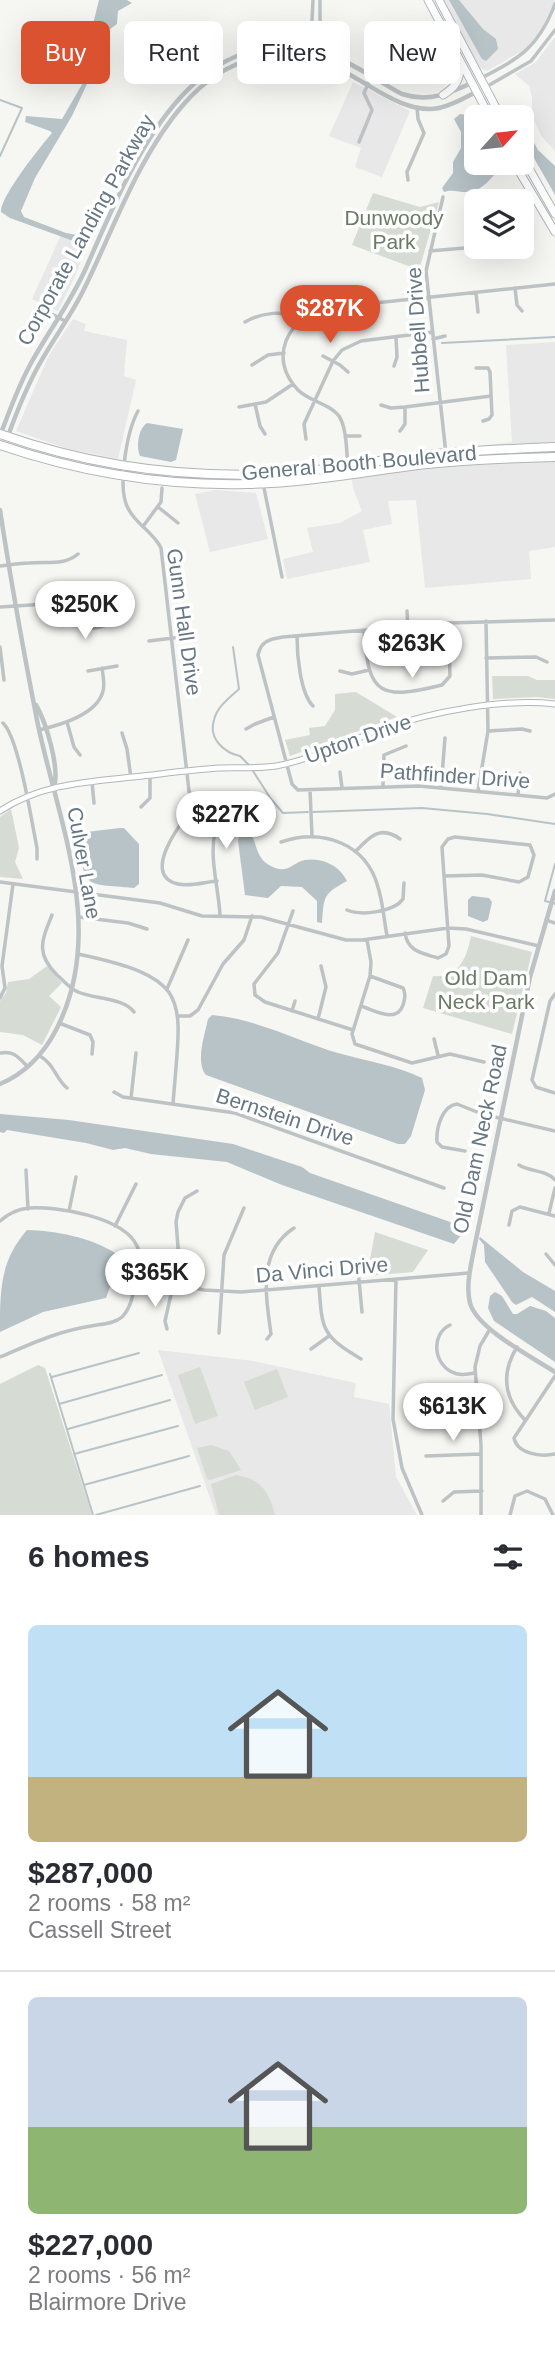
<!DOCTYPE html>
<meta charset="utf-8">
<style>
:root{--surface:#fff;--page:#f2f2f3;--text:#2b2b33;--muted:#7c7c81;--line:#e1e1e2;--accent:#da522f}
body{margin:0;font-family:Helvetica,sans-serif;background:var(--page);color:var(--text);height:100vh;display:flex;flex-direction:column;font-size:26px;white-space:nowrap}
*{box-sizing:border-box;margin:0}
p{font-size:23px;color:var(--muted)}
.icon{flex:none;width:38px;height:38px;fill:none;stroke:currentColor;stroke-width:2;stroke-linecap:round;stroke-linejoin:round}
.map{position:relative;height:1515px;overflow:hidden}
.side{display:flex;flex-direction:column;background:var(--surface);flex:1}
.side>*{flex:none}
.hud{position:absolute;left:21px;top:21px;width:514px;height:63px;display:flex;gap:14px}
.needle{width:46px;rotate:63deg}
.controls{position:absolute;left:464px;top:105px;display:grid;gap:14px}
.controls a{display:grid;place-items:center;width:70px;height:70px;border-radius:10px;background:var(--surface);box-shadow:0 7px 28px #0002;font-size:35px}
.price{position:absolute;translate:-50% -60px;padding:0 16px;border-radius:24px;background:#fff;color:#222;font-size:23px;line-height:46px;filter:drop-shadow(0 2px 4px #0008)}
.price::after{content:'';position:absolute;left:50%;top:42px;width:21px;height:16px;margin-left:-10px;background:inherit;clip-path:polygon(0 0,100% 0,50% 100%)}
.price.selected{background:var(--accent);color:#fff}
ul{padding:0;list-style:none}
li{display:grid;align-content:center;gap:14px;height:371px;padding:0 28px}
li+li{border-top:2px solid var(--line)}
li span{display:grid;place-items:center;height:217px;border-radius:10px;color:#555}
li>.icon{margin-inline-start:auto}
span .icon{width:126px;height:126px;fill:#fffc;stroke-width:1}
li b{font-size:30px}
h2{display:flex;justify-content:space-between;align-items:center;height:84px;padding:0 28px;font-size:30px}
.pill{padding:0 24px;border-radius:10px;background:var(--surface);box-shadow:0 7px 28px #0002;font-size:24px;line-height:63px}
.pill.selected{background:var(--accent);color:#fff}
.map>svg:first-child{display:block}
.built{fill:#e7e8e7}
.green{fill:#d6dbd3}
.water{fill:#b7c3c7}
.lines{fill:none;stroke-linecap:round;stroke-linejoin:round}
.stream{stroke:#b7c3c7;stroke-width:2}
.secondary-casing{stroke:#b0b6ba;stroke-width:7}
.primary-casing{stroke:#b1b6ba;stroke-width:9}
.trunk-casing{stroke:#b1b5b8;stroke-width:10}
.minor{stroke:#bdc2c5;stroke-width:3.5}
.tertiary{stroke:#bdc2c5;stroke-width:4.5}
.secondary{stroke:#fff;stroke-width:5}
.primary{stroke:#fff;stroke-width:7}
.trunk{stroke:#fff;stroke-width:8}
.labels{text-anchor:middle;stroke-width:7;stroke-linejoin:round;paint-order:stroke}
.park-label{font-size:21px;fill:#6a7a65;stroke:#fff}
.street-label{font-size:21px;fill:#677783;stroke:#fff}
</style>
<div class="map">
<svg width="555" height="1515" viewBox="0 0 555 1515">
<rect width="100%" height="100%" fill="#f6f6f3"/>
<path class="built" d="M442 0H555V1L539 34 527 48 487 71 478 67Z
M555 37V151L542 137 532 117V97L529 86 515 74 536 62Z
M353 82 410 111 382 177 355 167 361 148 329 136Z
M61 235 87 244 76 274 58 311 32 299Z
M73 319 86 324 84 331 127 340 124 376 136 380 118 459 65 448 16 431 49 355Z
M555 342V547L529 551 531 579 425 588 416 500 388 501 392 524 363 530 370 562 287 579 283 559 313 552 307 528 340 523 362 511 353 488 350 462 512 442 506 345Z
M216 490 256 493 268 539 210 552 195 494Z
M158 1350 253 1361 356 1383 354 1397 389 1404 396 1477 417 1515H216Z"/>
<path class="green" d="M373 193 420 207 439 202 419 270 352 245Z
M492 676H528L537 680H555V699L537 697 493 699Z
M356 692 397 717 290 756 285 740 310 735 309 728 325 726 335 710V694Z
M11 809 19 848 15 862 23 879 0 877V817Z
M471 936 532 952 512 1034 423 1008 433 976C459 979 467 957 471 936Z
M47 966 62 983 49 996 61 1007 42 1045 23 1035 0 1032V1001L6 993 8 982 29 979Z
M375 1232 428 1250 413 1272 367 1276Z
M38 1365 45 1368 92 1515H0V1384Z
M200 1367 218 1416 195 1424 178 1375Z
M277 1369 288 1397 255 1410 244 1382Z
M211 1445 229 1451 241 1470 210 1480 207 1479 197 1448Z
M236 1475C261 1479 269 1491 275 1515H219L211 1484Z"/>
<path class="water" d="M99 0H127L132 3 118 11 117 24 106 32 107 48 97 65 98 78 87 84 72 116 35 178 21 211 24 217 66 233 83 236V242L79 243 10 218 1 212C0 197 40 147 52 133L50 131 25 122 26 116 62 119 84 81 80 76 77 53 88 44Z
M449 0H459L483 29 496 39 498 49 486 61 482 59Z
M422 21C435 33 445 63 449 81 430 90 409 74 389 76L387 72 398 63 412 68 418 66 423 57 416 30 418 23Z
M460 114 468 115C478 129 476 146 476 163H494L499 170C490 179 481 192 467 192 458 192 452 189 444 192L442 188 453 173V162L461 148V132L454 119Z
M522 121 538 150 555 166V195L522 137Z
M147 423 183 429 176 460 171 462 140 456C136 447 138 429 147 423Z
M120 828H124L139 844V884L134 888C82 883 88 890 76 839L78 833Z
M250 832C257 843 256 858 269 865 287 876 291 863 305 860 323 857 340 866 347 881 323 894 324 896 322 923L317 922V901L302 887 281 886 268 898 245 895 238 841 239 835Z
M472 896 489 898 492 902 488 920 483 922 468 916V900Z
M212 1015C254 1018 298 1041 338 1053 366 1061 395 1065 422 1078L425 1090 411 1136 405 1144H398L206 1075C195 1062 205 1034 208 1019Z
M0 1114 69 1120 233 1144 302 1167 310 1173 456 1224 460 1227 462 1234 454 1244 282 1185 227 1162 151 1154 125 1148 113 1150 86 1143 7 1130 4 1133 0 1132Z
M27 1230C56 1231 90 1237 115 1253V1273L106 1298 43 1312 0 1332C0 1290 0 1261 27 1230Z
M480 1237 523 1272 555 1291V1312L532 1297 516 1305 512 1302 485 1262 484 1245 479 1239Z
M495 1292 502 1296 513 1314H517L530 1306 546 1311 555 1318V1362L494 1321 488 1308 490 1296Z"/>
<g class="lines">
<path class="stream" d="M0 100 22 108 0 156
M442 343 555 337
M233 647 239 689C229 698 217 707 214 720 208 739 225 753 240 756L250 766
M253 771 271 799 283 813 308 812
M313 812 422 808 487 814 555 824
M549 902 545 901 555 864
M554 903 555 904
M50 1374 93 1515
M52 1377 139 1353
M59 1404 162 1375
M68 1429 170 1400
M74 1454 178 1426
M84 1485 189 1456
M96 1515 200 1486"/>
<defs>
<path id="secondary" d="M0 811C41 784 86 782 133 777 161 774 189 770 218 768 237 767 256 769 276 766 313 759 347 742 382 729 431 712 503 698 555 704"/>
<path id="primary" d="M428 0 490 117
M439 0 501 117
M443 95C456 87 461 79 460 63
M522 156 555 214
M514 163 555 232"/>
<path id="trunk" d="M0 434C88 465 180 478 273 474 318 472 362 463 406 457 455 451 505 449 555 447
M0 445C79 472 163 486 247 484 308 483 367 471 427 464 469 460 512 458 555 457"/>
</defs>
<use href="#secondary" class="secondary-casing"/>
<use href="#primary" class="primary-casing"/>
<use href="#trunk" class="trunk-casing"/>
<path class="minor" d="M304 57 312 21 313 0
M312 59 320 26V0
M481 78C520 59 539 46 555 4
M486 87 531 61 555 30
M359 142 372 110 364 93 371 77
M408 180 407 172 424 133 418 119 417 107
M443 197 426 271 446 454
M522 241 528 238
M430 251 476 247
M515 288 517 305 522 311
M476 293 478 312
M42 309 65 321
M245 322C259 314 288 307 298 322
M433 339 445 336
M323 356 340 365 348 372
M252 365 268 355 284 353
M394 366 397 357 396 337
M476 368H488L490 372 492 415 489 419 483 421
M255 404 260 426 265 434
M381 405 391 408 405 407 491 396
M239 407 266 402 293 384
M138 411C127 431 116 490 129 510 137 525 153 532 161 548L189 791 198 809 218 823
M400 431 405 424V407
M345 436H360
M306 439 304 424 333 361 342 350 361 341 433 332
M348 464C346 449 347 429 339 416 329 403 310 402 298 390 267 358 288 317 327 308L555 284
M263 483 282 577
M158 507 178 523
M144 525 161 502 162 488
M0 566C10 565 19 563 29 563 46 561 64 566 78 554
M0 607 61 603 70 609 78 626C88 631 105 628 112 620L114 610 108 593
M555 620 448 623 283 637C271 639 261 640 258 655L292 784 298 790 419 786 547 798 555 794
M364 631C368 696 381 700 442 685L450 676 448 623
M297 636C297 654 300 693 313 706
M149 641 189 636
M0 647 4 680
M406 653 409 647 407 611
M486 658 536 657 547 662
M88 671 117 666
M340 671 352 674 369 670
M67 722 74 747 80 755
M3 723C19 738 32 824 37 848V859
M246 729 255 724 274 717
M39 730C60 725 97 715 103 691 105 684 103 675 102 668
M488 731 522 729 530 731
M122 733 127 749 131 778
M340 772 342 788
M92 782 94 803
M383 786 384 755 406 746
M441 788 445 738
M310 790 312 836
M478 791 488 731 486 621
M518 795 520 773
M195 805C183 820 139 875 178 884 190 887 205 882 217 881
M141 807 150 798V775
M455 837 530 845 534 855 528 877 519 882 482 875 444 876 442 847 448 839Z
M281 842C322 828 366 843 378 887 383 903 384 920 387 936
M356 851C370 836 381 825 400 839
M0 882 160 903 202 916 261 917 346 940H362L448 928 466 929 539 946
M347 910C361 916 394 912 403 899L404 883
M293 911 278 953 254 984 255 995 265 1002 353 1030
M52 915C42 940 35 953 57 975 63 980 70 989 78 992 94 999 124 998 134 1012
M220 916C219 890 209 858 215 832 219 817 235 811 234 794
M79 917 128 923 147 929
M546 920 555 923
M405 933C408 952 422 953 438 958L446 954 449 946 444 876
M367 940 371 962 370 976 352 1034 355 1044 412 1063 450 1054 484 1062
M78 954C195 979 181 997 173 1104
M167 989 188 940
M555 994 550 1001 532 1080 536 1087 555 1093
M0 998 5 988 2 966 13 884
M361 1006C374 1010 397 1024 403 1005 405 998 406 994 403 988L370 976
M292 1011 295 1001
M179 1016H190L198 1010 223 964 244 940 252 916
M318 1019 326 987 321 966
M59 1023 90 1035 93 1042 92 1054
M434 1039 438 1055
M0 1053C14 1050 19 1058 28 1067
M40 1056C54 1064 56 1079 67 1088
M114 1092 123 1097 235 1113 444 1188
M131 1098 136 1053
M465 1151 442 1147 437 1142C436 1128 442 1106 457 1104L482 1114 555 1131
M519 1165C530 1172 547 1170 555 1180
M26 1170 28 1209
M69 1211 76 1177
M549 1213 555 1188
M0 1221C8 1214 18 1209 29 1208 57 1206 124 1217 137 1246 143 1258 139 1270 136 1282 133 1294 131 1308 122 1317 114 1324 101 1324 91 1326 58 1331 31 1344 0 1357
M509 1225 512 1211 520 1207 555 1216
M115 1226 136 1184
M546 1254 555 1265
M358 1269 362 1312
M138 1276 204 1290 241 1292 469 1273
M396 1279 393 1419 402 1468 422 1515
M319 1286C322 1330 322 1336 361 1359
M450 1325C431 1334 433 1363 452 1372 459 1376 467 1374 475 1373
M167 1329 165 1321 179 1259 176 1222 178 1212 185 1198 197 1191
M219 1333 224 1255 244 1208
M267 1339 271 1334C266 1296 257 1252 294 1228
M517 1347C501 1373 504 1398 525 1420
M311 1349 329 1336
M555 1376 514 1438C517 1454 541 1457 555 1454
M422 1408 449 1412H479
M426 1456 481 1454
M443 1501 454 1492 482 1491
M481 1515V1445L475 1367 480 1346 490 1329
M510 1515 515 1496 527 1491 545 1499 553 1515"/>
<path class="tertiary" d="M1 433C10 410 18 387 30 365 48 332 71 302 86 268 130 169 191 7 332 56 357 65 379 82 402 94 429 103 450 93 474 82
M8 436C17 411 27 386 40 363 53 340 69 318 81 295 129 202 177 23 318 60 357 71 398 116 439 108 453 105 466 97 478 91
M0 510C11 582 24 654 38 725 59 824 107 932 56 1030 43 1055 26 1073 0 1084
M36 705C46 722 60 768 54 787
M555 891 530 977 473 1254C470 1270 466 1287 470 1303 477 1329 532 1357 555 1372"/>
<use href="#secondary" class="secondary"/>
<use href="#primary" class="primary"/>
<use href="#trunk" class="trunk"/>
</g>
<g class="labels">
<g class="park-label">
<text x="394" y="225">Dunwoody<tspan x="394" dy="24">Park</tspan></text>
<text x="486" y="985">Old Dam<tspan x="486" dy="24">Neck Park</tspan></text>
</g>
<g class="street-label">
<text transform="translate(86 230) rotate(-61)" y="7">Corporate Landing Parkway</text>
<text transform="translate(418 330) rotate(-94)" y="7">Hubbell Drive</text>
<text transform="translate(359 463) rotate(-5)" y="7">General Booth Boulevard</text>
<text transform="translate(184 622) rotate(82)" y="7">Gunn Hall Drive</text>
<text transform="translate(358 739) rotate(-19)" y="7">Upton Drive</text>
<text transform="translate(455 776) rotate(4)" y="7">Pathfinder Drive</text>
<text transform="translate(84 863) rotate(80)" y="7">Culver Lane</text>
<text transform="translate(285 1117) rotate(18)" y="7">Bernstein Drive</text>
<text transform="translate(480 1139) rotate(-78)" y="7">Old Dam Neck Road</text>
<text transform="translate(322 1270) rotate(-5)" y="7">Da Vinci Drive</text>
</g>
</g>
</svg>
<div class="controls">
<a><svg class="needle" viewBox="-14 -14 28 28"><path d="M0-13l5 13h-10z" fill="#e53935"/><path d="M0 13l5-13h-10z" fill="#7c7c81"/></svg></a>
<a><svg class="icon" aria-label="layers" viewBox="0 0 24 24"><path d="M12 4l9 5-9 5-9-5zM3 14l9 5 9-5"/></svg></a>
</div>
<b class="price selected" style="left:330px;top:345px">$287K</b>
<b class="price" style="left:85px;top:641px">$250K</b>
<b class="price" style="left:412px;top:680px">$263K</b>
<b class="price" style="left:226px;top:851px">$227K</b>
<b class="price" style="left:155px;top:1309px">$365K</b>
<b class="price" style="left:453px;top:1443px">$613K</b>
<div class="hud">
<a class="pill selected">Buy</a>
<a class="pill">Rent</a>
<a class="pill">Filters</a>
<a class="pill">New</a>
</div>
</div>
<section class="side">
<h2>6 homes<svg class="icon" aria-label="filters" viewBox="0 0 24 24"><path d="M4 7h16M4 17h16"/><circle cx="9" cy="7" r="2"/><circle cx="15" cy="17" r="2"/></svg></h2>
<ul>
<li><span style="background:linear-gradient(#bfe0f5 70%,#c2b280 0)"><svg class="icon" aria-label="home" viewBox="0 0 24 24"><path d="M3 11l9-7 9 7M6 9v11h12V9"/></svg></span><div><b>$287,000</b><p>2 rooms · 58 m²</p><p>Cassell Street</p></div></li>
<li><span style="background:linear-gradient(#c9d6e8 60%,#8fb573 0)"><svg class="icon" aria-label="home" viewBox="0 0 24 24"><path d="M3 11l9-7 9 7M6 9v11h12V9"/></svg></span><div><b>$227,000</b><p>2 rooms · 56 m²</p><p>Blairmore Drive</p></div></li>
</ul>
</section>
